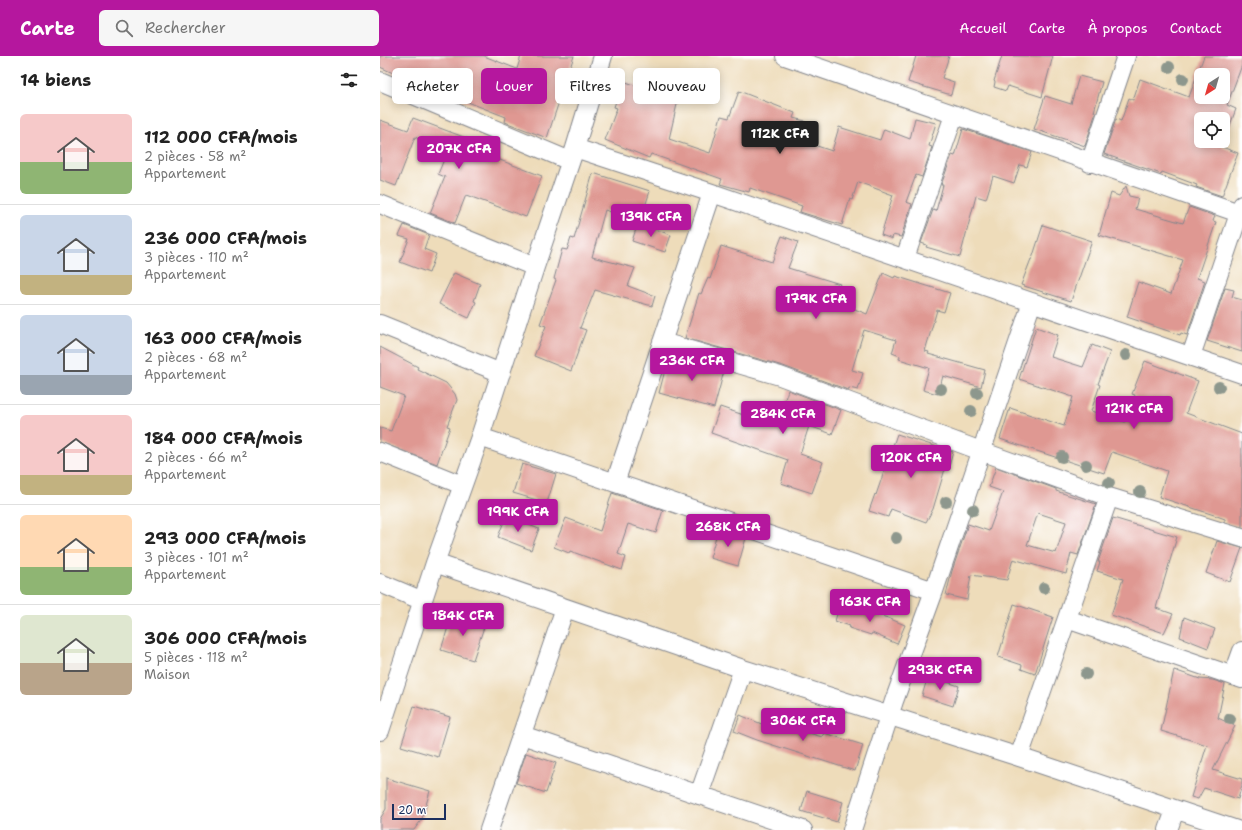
<!DOCTYPE html>
<html lang="fr">
<meta charset="utf-8">
<style>
:root{--surface:#fff;--page:#f6f6f6;--text:#222;--muted:#767676;--line:#e0e0e0;--accent:#b5179e}
body{margin:0;font-family:"Shantell Sans",sans-serif;background:var(--page);color:var(--text);height:100vh;display:flex;flex-direction:column;font-size:15px;white-space:nowrap}
*{box-sizing:border-box;margin:0}
p{font-size:13px;color:var(--muted)}
.icon{flex:none;width:22px;height:22px;fill:none;stroke:currentColor;stroke-width:2;stroke-linecap:round;stroke-linejoin:round}
.map{position:relative;flex:1;overflow:hidden}
.side{display:flex;flex-direction:column;background:var(--surface);width:380px}
.side>*{flex:none}
.top-card{position:absolute;left:12px;top:12px;width:380px;height:36px;display:flex;gap:8px}
.needle{width:26px;rotate:217deg}
.fabs{position:absolute;left:814px;top:12px;display:grid;gap:8px}
.fabs a{display:grid;place-items:center;width:36px;height:36px;border-radius:6px;background:var(--surface);box-shadow:0 2px 10px #0003;font-size:20px}
.scale{position:absolute;left:12px;bottom:10px;width:54px;box-sizing:border-box;padding-left:4px;border:2px solid #1b2f5e;border-top:0;font-size:11px;line-height:14px;white-space:nowrap;color:#1b2f5e;-webkit-text-stroke:3px #fff;paint-order:stroke}
.price{position:absolute;translate:-50% -34px;padding:0 9px;border-radius:4px;background:var(--accent);color:#fff;font-size:13px;line-height:26px;filter:drop-shadow(0 1px 2px #0008)}
.price::after{content:'';position:absolute;left:50%;top:24px;width:12px;height:9px;margin-left:-6px;background:inherit;clip-path:polygon(0 0,100% 0,50% 100%)}
.price.selected{background:#222;color:#fff}
ul{padding:0;list-style:none}
li{display:flex;align-items:center;gap:12px;height:100px;padding:0 20px}
li+li{border-top:1px solid var(--line)}
li span{display:grid;place-items:center;flex:none;width:112px;height:80px;border-radius:6px;color:#555}
li>.icon{margin-inline-start:auto}
span .icon{width:48px;height:48px;fill:#fffc;stroke-width:1}
li b{font-size:17px}
h2{display:flex;justify-content:space-between;align-items:center;height:48px;padding:0 20px;font-size:17px}
.chip{padding:0 14px;border-radius:6px;background:var(--surface);box-shadow:0 2px 10px #0003;font-size:14px;line-height:36px}
.chip.selected{background:var(--accent);color:#fff}
header{display:flex;align-items:center;gap:24px;box-sizing:border-box;height:56px;padding:0 20px;background:var(--accent);color:#fff}
header strong{font-size:19px}
nav{display:flex;gap:22px;margin-inline-start:auto;font-size:14px}
.search{width:280px;height:36px;background:var(--page);display:flex;align-items:center;gap:10px;box-sizing:border-box;padding:0 14px;border-radius:6px;color:var(--muted);font-size:15px}
main{display:flex;flex:1;min-height:0}
.map>svg:first-child{display:block}
.building{fill:#df9892;fill-rule:evenodd}
.lines{fill:none;stroke-linecap:round;stroke-linejoin:round}
.minor-casing{stroke:#84868c;stroke-width:20}
.minor{stroke:#fff;stroke-width:18}
.tree{fill:#8d978d}
</style>
<header>
<strong>Carte</strong>
<div class="search"><svg class="icon" aria-label="search" viewBox="0 0 24 24"><circle cx="10" cy="10" r="6"/><path d="M15 15l6 6"/></svg>Rechercher</div>
<nav><a>Accueil</a><a>Carte</a><a>À propos</a><a>Contact</a></nav>
</header>
<main>
<section class="side">
<h2>14 biens<svg class="icon" aria-label="filters" viewBox="0 0 24 24"><path d="M4 7h16M4 17h16"/><circle cx="9" cy="7" r="2"/><circle cx="15" cy="17" r="2"/></svg></h2>
<ul>
<li><span style="background:linear-gradient(#f6c9c9 60%,#8fb573 0)"><svg class="icon" aria-label="home" viewBox="0 0 24 24"><path d="M3 11l9-7 9 7M6 9v11h12V9"/></svg></span><div><b>112 000 CFA/mois</b><p>2 pièces · 58 m²</p><p>Appartement</p></div></li>
<li><span style="background:linear-gradient(#c9d6e8 75%,#c2b280 0)"><svg class="icon" aria-label="home" viewBox="0 0 24 24"><path d="M3 11l9-7 9 7M6 9v11h12V9"/></svg></span><div><b>236 000 CFA/mois</b><p>3 pièces · 110 m²</p><p>Appartement</p></div></li>
<li><span style="background:linear-gradient(#c9d6e8 75%,#9aa5b1 0)"><svg class="icon" aria-label="home" viewBox="0 0 24 24"><path d="M3 11l9-7 9 7M6 9v11h12V9"/></svg></span><div><b>163 000 CFA/mois</b><p>2 pièces · 68 m²</p><p>Appartement</p></div></li>
<li><span style="background:linear-gradient(#f6c9c9 75%,#c2b280 0)"><svg class="icon" aria-label="home" viewBox="0 0 24 24"><path d="M3 11l9-7 9 7M6 9v11h12V9"/></svg></span><div><b>184 000 CFA/mois</b><p>2 pièces · 66 m²</p><p>Appartement</p></div></li>
<li><span style="background:linear-gradient(#ffd9b3 65%,#8fb573 0)"><svg class="icon" aria-label="home" viewBox="0 0 24 24"><path d="M3 11l9-7 9 7M6 9v11h12V9"/></svg></span><div><b>293 000 CFA/mois</b><p>3 pièces · 101 m²</p><p>Appartement</p></div></li>
<li><span style="background:linear-gradient(#dfe7d0 60%,#b9a48a 0)"><svg class="icon" aria-label="home" viewBox="0 0 24 24"><path d="M3 11l9-7 9 7M6 9v11h12V9"/></svg></span><div><b>306 000 CFA/mois</b><p>5 pièces · 118 m²</p><p>Maison</p></div></li>
</ul>
</section>
<div class="map">
<svg width="862" height="774" viewBox="0 0 862 774">
<rect width="100%" height="100%" fill="#fff"/>
<filter id="ink" filterUnits="userSpaceOnUse"><feTurbulence type="fractalNoise" baseFrequency=".025" numOctaves="2"/><feDisplacementMap in="SourceGraphic" scale="8" xChannelSelector="R" yChannelSelector="G"/><feConvolveMatrix kernelMatrix="1 2 1 2 8 2 1 2 1" color-interpolation-filters="sRGB"/></filter>
<filter id="wash" filterUnits="userSpaceOnUse"><feTurbulence type="fractalNoise" baseFrequency=".012" numOctaves="4" result="noise"/><feDisplacementMap in="SourceGraphic" scale="16" xChannelSelector="R" yChannelSelector="G"/><feGaussianBlur stdDeviation="0.9" result="paint"/><feColorMatrix in="noise" values="0 0 0 0 0 0 0 0 0 0 0 0 0 0 0 0 0 1.4 0 .05"/><feComposite in="paint" operator="in"/></filter>
<g filter="url(#wash)">
<rect width="100%" height="100%" fill="#eedcba"/>
<g id="blocks">
<path class="building" d="M0 0H104L137 13 141 0H194L167 82 125 66 126 61 42 28 41 30 0 11Z
M536 0H569L562 22 574 26 571 39 528 26Z
M622 0H673L662 41 628 30 626 35 614 31 615 26 614 25Z
M824 0H862V9L847 49 856 53 842 91 858 97 842 140 816 131 817 129 782 116 781 118 724 98 736 63 741 65 749 42 753 44 760 23 809 41ZM821 19H843V41H821ZM821 63H843V85H821Z
M699 20 722 26 714 56H716L705 90 654 73 665 40 691 48Z
M243 25 298 44 289 83 330 97 341 60 349 62 359 35 415 57 413 62 425 65 419 84 452 95 459 71 500 84 504 73 530 83 535 62 556 67 549 90 552 91 542 121 536 119 526 146 532 148 521 181 513 179 512 183 501 179 513 139 478 126 472 144 470 143 462 169 420 156 422 150 370 132 369 136 340 128 342 123 271 98 269 102 225 84 237 52 234 51Z
M33 62 105 89 104 98 162 120 146 161 86 139 75 167 50 157 65 121 58 118 67 96 35 81 16 130 0 124V64L28 74Z
M583 73 652 96 647 111 640 109 634 127 613 120 606 143 596 140 580 201 546 191 547 189 541 187 553 154 556 155 563 129H561L572 99 575 100Z
M213 117 270 135 260 166 225 154 212 201 255 212 248 230 275 240 272 250 215 234 200 272 206 274 191 315 154 300 166 270 160 268 176 224 174 223 182 193 187 194 191 182 194 183Z
M746 130 749 140 758 142 755 153 803 167 809 151 835 160 833 165 836 166 817 222 825 225 807 279 801 277 800 279 747 261 758 226 791 238 803 204 719 179 731 137 739 140Z
M258 167 291 179 285 196 252 185Z
M24 169 49 179 44 193 56 198 49 217 20 206 29 183 19 180Z
M663 169 712 185 691 245 641 229 651 203H652Z
M402 180 418 186 408 212 460 228 452 244 487 258 503 217 514 222 515 220 570 237 564 256 557 254 545 295 549 296 548 298 605 314 601 331 563 320 558 338 543 334 549 312 519 303 520 300 512 297 516 284 484 274 472 314 483 317 478 334 469 332 468 334 403 310 305 282 319 237 321 238 328 222 330 223 341 190 392 206Z
M74 217 100 228 94 245 96 246 89 262 59 248Z
M845 232 854 234 852 241 862 244V296L827 285Z
M656 271 678 279 671 301 703 311 712 289 730 296 718 328 720 329 711 355 745 366 755 339 752 338 765 305 818 325 806 357 862 378V471L845 466V463L834 459 779 441 787 415 732 396 724 417 620 383 630 352 684 370 693 341 639 323Z
M0 291 38 311 37 313 66 327 75 338 77 344 67 370 70 371 57 408 0 386V372L11 375 24 340 0 331Z
M298 302 344 315 334 352 279 337 288 303 297 305Z
M408 334 461 354 452 378 429 370 420 398 443 406 432 437 401 427 408 404 331 377 340 351 396 370Z
M517 378 573 396 568 414 565 413 553 453 546 466 511 453 508 461 489 455 495 438 496 439Z
M142 408 176 418 167 447 133 437Z
M616 411 676 433V435L716 448 698 499 691 497 686 518 633 503 627 524 591 519 587 544 566 539 572 515 588 468 609 475 623 436 609 431ZM658 457 686 466 676 497 647 489Z
M232 437 283 454 276 477 248 468 238 498 246 501 242 514 190 495 189 497 174 491 186 462 220 475Z
M126 460 159 473 151 494 118 481Z
M733 462 797 481 776 552 793 558 784 577 731 559 743 523 717 515 720 506H718Z
M338 473 366 482 358 510 330 502Z
M837 485 862 492 850 526 826 517Z
M460 548 508 562 525 569 517 588 492 577 491 579 469 572 470 570 455 565Z
M634 548 673 561 655 618 641 613 642 609 618 601Z
M72 558 105 568 93 604 61 594Z
M804 561 835 573 828 592 800 581Z
M794 614 820 623 833 624 845 628 838 662 855 670 833 714 862 723V729L858 743 824 732 818 743 811 741 827 689 781 675Z
M548 620 579 630 573 650 542 640Z
M34 650 70 661 58 701 21 690Z
M360 659 384 669 385 664 442 681 444 677 483 689 475 715 377 684 354 675Z
M146 697 176 707 166 737 136 727Z
M6 722 50 735 42 763 34 774H0V763L6 753Z
M427 735 463 746 457 766 421 755Z"/>
</g>
</g>
<g filter="url(#ink)">
<use href="#blocks" fill-opacity="0" stroke="#84868c" stroke-width="1"/>
<g class="lines">
<defs>
<path id="minor" d="M405 0 859 157
M0 25 190 105
M195 92 332 137 862 318
M710 107 746 0
M0 148 155 211
M525 202 574 59
M0 268 121 317
M282 286 400 320 601 395 729 441 862 482
M811 300 862 149
M100 381 554 535
M0 396 82 429
M235 427 332 137
M55 507 363 613 639 701 857 774
M0 527 43 545
M687 563 862 623
M853 620 862 595
M0 675 55 507 100 381 155 211 195 92 223 0
M142 679 423 774
M639 701 729 441
M319 739 363 613
M109 774 185 552
M472 774 514 645 554 535 652 246
M788 774 795 754"/>
</defs>
<use href="#minor" class="minor-casing"/>
<use href="#minor" class="minor"/>
</g>
<g class="tree">
<circle cx="789" cy="11" r="6"/>
<circle cx="803" cy="23" r="6"/>
<circle cx="746" cy="299" r="6"/>
<circle cx="839" cy="331" r="6"/>
<circle cx="561" cy="333" r="6"/>
<circle cx="597" cy="337" r="6"/>
<circle cx="591" cy="355" r="6"/>
<circle cx="682" cy="401" r="6"/>
<circle cx="706" cy="409" r="6"/>
<circle cx="729" cy="427" r="6"/>
<circle cx="760" cy="436" r="6"/>
<circle cx="566" cy="446" r="6"/>
<circle cx="593" cy="454" r="6"/>
<circle cx="516" cy="482" r="6"/>
<circle cx="664" cy="532" r="6"/>
<circle cx="706" cy="618" r="6"/>
<circle cx="850" cy="663" r="6"/>
</g>
</g>
</svg>
<div class="fabs">
<a><svg class="needle" viewBox="-14 -14 28 28"><path d="M0-13l5 13h-10z" fill="#e53935"/><path d="M0 13l5-13h-10z" fill="#767676"/></svg></a>
<a><svg class="icon" aria-label="locate" viewBox="0 0 24 24"><circle cx="12" cy="12" r="6"/><path d="M12 2v4M12 18v4M2 12h4M18 12h4"/></svg></a>
</div>
<div class="scale">20 m</div>
<b class="price selected" style="left:400px;top:99px">112K CFA</b>
<b class="price" style="left:79px;top:114px">207K CFA</b>
<b class="price" style="left:271px;top:182px">139K CFA</b>
<b class="price" style="left:436px;top:264px">179K CFA</b>
<b class="price" style="left:312px;top:326px">236K CFA</b>
<b class="price" style="left:754px;top:374px">121K CFA</b>
<b class="price" style="left:403px;top:379px">284K CFA</b>
<b class="price" style="left:531px;top:423px">120K CFA</b>
<b class="price" style="left:138px;top:477px">199K CFA</b>
<b class="price" style="left:348px;top:492px">268K CFA</b>
<b class="price" style="left:490px;top:567px">163K CFA</b>
<b class="price" style="left:83px;top:581px">184K CFA</b>
<b class="price" style="left:560px;top:635px">293K CFA</b>
<b class="price" style="left:423px;top:686px">306K CFA</b>
<div class="top-card">
<a class="chip">Acheter</a>
<a class="chip selected">Louer</a>
<a class="chip">Filtres</a>
<a class="chip">Nouveau</a>
</div>
</div>
</main>
